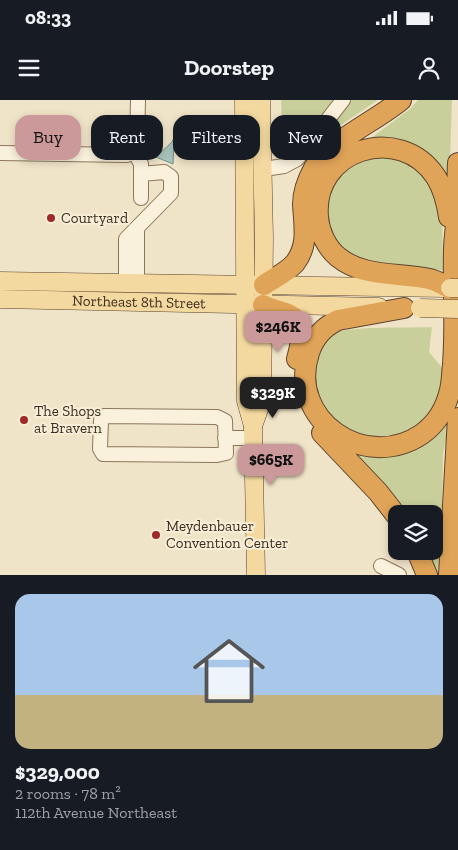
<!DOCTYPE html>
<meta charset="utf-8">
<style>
:root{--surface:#171b24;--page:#20242c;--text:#f1f3f6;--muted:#9ea1a6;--line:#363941;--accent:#cc999b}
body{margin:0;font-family:"Zilla Slab",serif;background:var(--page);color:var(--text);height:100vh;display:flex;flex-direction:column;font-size:19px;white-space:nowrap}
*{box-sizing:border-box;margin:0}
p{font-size:16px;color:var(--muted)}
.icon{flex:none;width:28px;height:28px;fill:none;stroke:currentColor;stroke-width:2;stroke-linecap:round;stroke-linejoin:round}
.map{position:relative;height:475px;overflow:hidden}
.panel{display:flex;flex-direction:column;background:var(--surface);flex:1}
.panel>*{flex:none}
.hud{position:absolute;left:15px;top:15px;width:429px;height:45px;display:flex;gap:10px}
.buttons{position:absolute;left:388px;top:405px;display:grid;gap:10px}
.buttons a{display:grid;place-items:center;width:55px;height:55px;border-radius:10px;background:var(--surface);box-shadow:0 2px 8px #0003;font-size:25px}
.price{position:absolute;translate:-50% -42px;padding:0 11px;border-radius:10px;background:var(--accent);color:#111;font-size:16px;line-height:32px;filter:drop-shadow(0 1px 2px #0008)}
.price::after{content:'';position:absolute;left:50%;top:30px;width:15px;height:11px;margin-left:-8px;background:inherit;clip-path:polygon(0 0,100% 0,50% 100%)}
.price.selected{background:#222;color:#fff}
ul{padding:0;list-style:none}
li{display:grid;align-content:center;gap:10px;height:265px;padding:0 15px}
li+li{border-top:1px solid var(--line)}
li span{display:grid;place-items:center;height:155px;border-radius:15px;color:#555}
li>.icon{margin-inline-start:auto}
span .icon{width:90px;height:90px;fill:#fffc;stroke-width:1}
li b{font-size:21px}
.chip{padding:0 18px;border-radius:15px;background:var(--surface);box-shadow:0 2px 8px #0003;font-size:18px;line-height:45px}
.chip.selected{background:var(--accent);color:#111}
.status{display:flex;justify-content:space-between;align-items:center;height:35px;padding:0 25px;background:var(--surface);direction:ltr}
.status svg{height:14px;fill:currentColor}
header{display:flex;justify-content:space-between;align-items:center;height:65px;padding:0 15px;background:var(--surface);font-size:22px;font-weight:700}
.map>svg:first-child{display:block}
.green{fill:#c9cf9b}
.water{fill:#a9c4bc;stroke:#6f938a}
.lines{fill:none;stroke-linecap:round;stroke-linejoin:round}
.minor-casing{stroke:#8d765c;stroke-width:16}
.major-casing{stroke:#5b4430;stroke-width:19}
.highway-casing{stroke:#5b4430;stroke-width:22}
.minor{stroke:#faf1dc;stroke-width:14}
.major{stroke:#f3d9a0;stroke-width:18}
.highway{stroke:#e0a458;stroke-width:20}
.major-bridge-casing{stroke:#5b4430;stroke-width:19;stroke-linecap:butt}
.major-bridge{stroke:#f3d9a0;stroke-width:18}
.poi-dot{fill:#9e2a2b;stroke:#f7eed8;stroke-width:2}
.labels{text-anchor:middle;stroke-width:4;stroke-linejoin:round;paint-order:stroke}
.poi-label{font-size:15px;fill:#3d2e20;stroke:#f7eed8;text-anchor:start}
.street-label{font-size:15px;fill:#3d2e20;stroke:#f7eed8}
</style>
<div class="status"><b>08:33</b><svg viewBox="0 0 49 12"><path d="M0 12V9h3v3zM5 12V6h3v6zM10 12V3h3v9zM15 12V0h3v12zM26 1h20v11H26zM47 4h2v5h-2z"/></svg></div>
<header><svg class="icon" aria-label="menu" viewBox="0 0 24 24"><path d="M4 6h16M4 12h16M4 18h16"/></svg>Doorstep<svg class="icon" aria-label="person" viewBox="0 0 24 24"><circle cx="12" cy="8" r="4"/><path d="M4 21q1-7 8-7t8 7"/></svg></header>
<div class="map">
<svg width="458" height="475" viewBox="0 0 458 475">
<rect width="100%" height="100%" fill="#f0e4c8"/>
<path class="green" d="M281 0H378L326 35 297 53 283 54Z
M418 0H452L449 90 440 73 367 41 410 9Z
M366 58H394L410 64 428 76 442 109 443 170C426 170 373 166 359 159 352 155 342 149 337 143 322 124 325 92 340 75 346 68 358 63 366 58Z
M432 227 429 252 444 270 442 298 426 321 394 338 365 337 340 324 323 306 311 277C316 264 323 240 335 233 348 226 413 228 432 227Z
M451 315 443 354 441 475H432L423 451H434V414H405L351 355 355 348 384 358 399 355 423 345 438 335Z"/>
<path class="water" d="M183 18 185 19 174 43 173 64 156 57 172 42Z"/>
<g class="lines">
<defs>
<path id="minor" d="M134 51 137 43 138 0
M134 51 141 64V98
M0 53 127 55 134 51
M264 69 284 66 297 59 343 0
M137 128V183
M126 183V139L171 93V77L164 72 141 74
M104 316 217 317 225 321 226 353 217 355 103 354 100 349 101 320Z
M225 338H253
M381 466 399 475"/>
<g id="major">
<path d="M244 0 246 301 253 326 256 475"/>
<path d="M0 181 444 188"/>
<path id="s1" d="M0 199 379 207"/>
<path d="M253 326 262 301 264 138 261 0"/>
</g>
<path id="highway" d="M449 117C447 103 444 90 436 77 400 22 312 49 318 117 319 131 326 147 338 157 364 178 398 172 429 179 436 180 443 185 450 188
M264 185C274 178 286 173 295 163 309 145 304 125 303 104 303 91 308 79 314 68 331 40 376 21 401 0
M263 205C271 210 281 210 290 215 307 224 301 244 297 259
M404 208 338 220C323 227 314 237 309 253 287 319 365 373 422 334 436 324 446 308 450 290 452 282 452 273 453 264 456 226 453 188 454 150 454 140 456 130 456 120 458 101 457 82 458 63
M322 333 378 392 396 415
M417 451 427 475
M449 475 458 318"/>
</defs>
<use href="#minor" class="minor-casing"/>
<use href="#major" class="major-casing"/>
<use href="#highway" class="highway-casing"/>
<use href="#minor" class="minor"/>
<use href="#major" class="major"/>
<use href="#highway" class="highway"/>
<defs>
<path id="major-bridge" d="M450 188H458
M420 208 458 209"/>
</defs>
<use href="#major-bridge" class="major-bridge-casing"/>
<use href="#major-bridge" class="major-bridge"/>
</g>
<g class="poi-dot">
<circle cx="51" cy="118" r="5"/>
<circle cx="24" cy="320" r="5"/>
<circle cx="156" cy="435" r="5"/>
</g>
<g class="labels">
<g class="poi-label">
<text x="61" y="123">Courtyard</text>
<text x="34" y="316">The Shops<tspan x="34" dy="17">at Bravern</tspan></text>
<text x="166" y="431">Meydenbauer<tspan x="166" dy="17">Convention Center</tspan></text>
</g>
<g class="street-label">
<text dy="5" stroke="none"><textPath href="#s1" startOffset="139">Northeast 8th Street</textPath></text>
</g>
</g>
</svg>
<div class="buttons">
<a><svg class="icon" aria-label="layers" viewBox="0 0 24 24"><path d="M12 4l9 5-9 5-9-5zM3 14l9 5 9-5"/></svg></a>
</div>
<b class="price" style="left:278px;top:253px">$246K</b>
<b class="price selected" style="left:273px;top:319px">$329K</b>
<b class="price" style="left:271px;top:386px">$665K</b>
<div class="hud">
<a class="chip selected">Buy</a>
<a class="chip">Rent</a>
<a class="chip">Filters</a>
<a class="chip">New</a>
</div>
</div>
<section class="panel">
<ul>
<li><span style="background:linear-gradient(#a9c7e8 65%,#c2b280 0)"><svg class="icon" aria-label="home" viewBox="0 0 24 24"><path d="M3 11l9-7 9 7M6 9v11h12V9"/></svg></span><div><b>$329,000</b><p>2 rooms · 78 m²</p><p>112th Avenue Northeast</p></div></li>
</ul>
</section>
